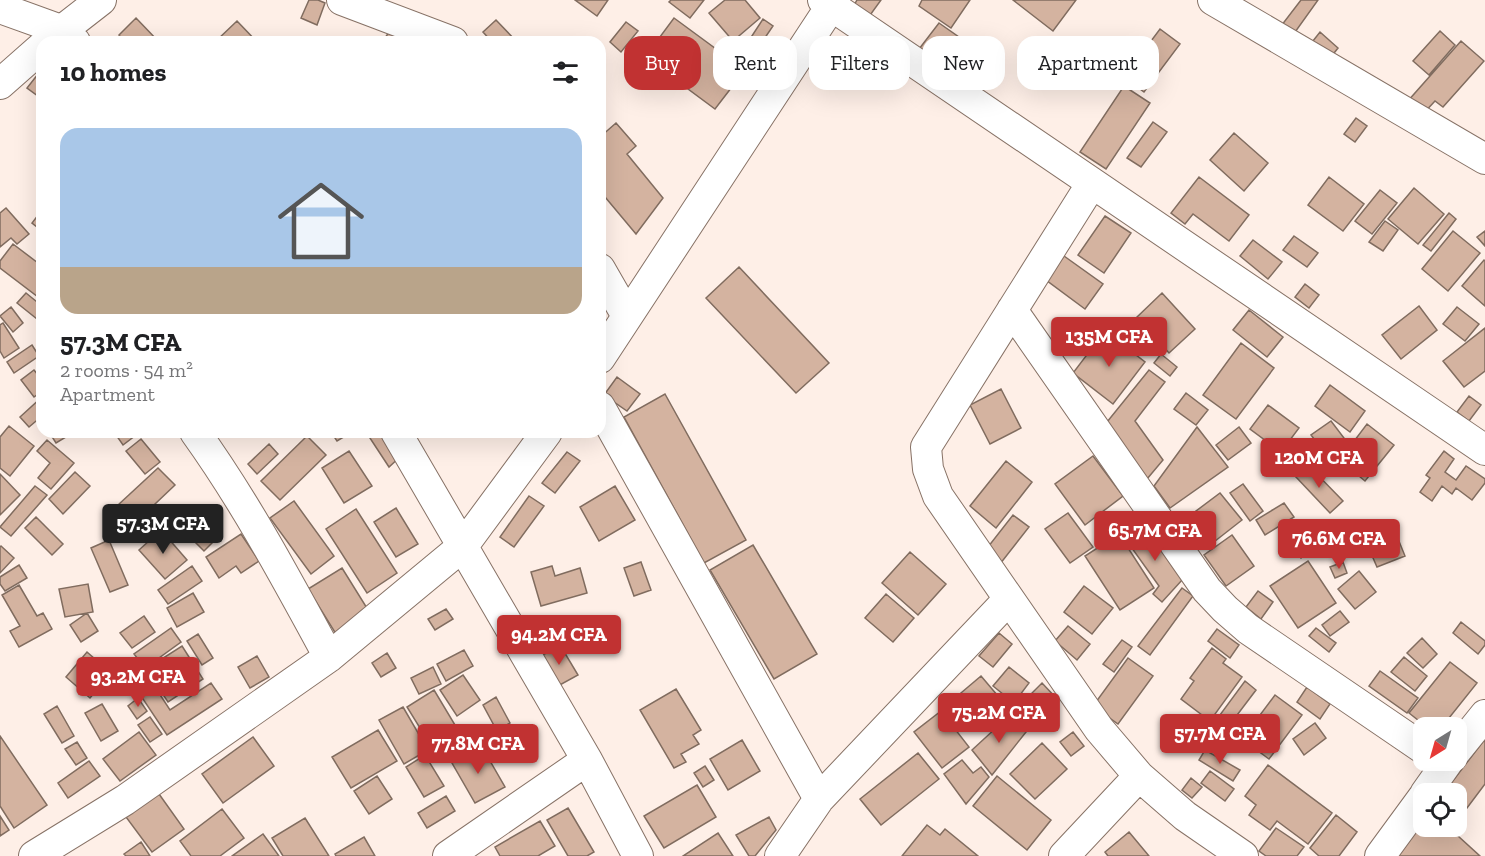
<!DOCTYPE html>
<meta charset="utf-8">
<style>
:root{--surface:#fff;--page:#f2f2f2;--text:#202124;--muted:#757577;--line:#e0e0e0;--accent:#c13232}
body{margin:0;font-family:"Zilla Slab",serif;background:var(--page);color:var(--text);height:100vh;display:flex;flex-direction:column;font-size:22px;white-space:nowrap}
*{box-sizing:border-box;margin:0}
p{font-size:20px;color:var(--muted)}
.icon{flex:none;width:33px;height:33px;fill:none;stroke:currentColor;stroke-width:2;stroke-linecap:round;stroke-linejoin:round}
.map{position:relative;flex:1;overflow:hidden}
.drawer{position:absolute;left:36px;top:36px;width:570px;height:402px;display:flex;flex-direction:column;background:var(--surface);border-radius:18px;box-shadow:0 6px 24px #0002}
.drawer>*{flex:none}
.top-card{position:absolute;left:624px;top:36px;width:570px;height:54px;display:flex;gap:12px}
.needle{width:39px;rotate:217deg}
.controls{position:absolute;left:1413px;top:717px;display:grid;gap:12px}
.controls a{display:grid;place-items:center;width:54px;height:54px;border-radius:12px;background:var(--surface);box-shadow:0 6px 24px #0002;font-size:30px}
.price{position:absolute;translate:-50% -51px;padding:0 14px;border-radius:6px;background:var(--accent);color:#fff;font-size:20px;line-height:39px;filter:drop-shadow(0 2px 3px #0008)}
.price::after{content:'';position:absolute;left:50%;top:36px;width:18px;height:14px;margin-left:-9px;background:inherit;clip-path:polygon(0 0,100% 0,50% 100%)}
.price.current{background:#222;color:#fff}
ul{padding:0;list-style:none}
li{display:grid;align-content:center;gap:12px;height:318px;padding:0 24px}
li+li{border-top:2px solid var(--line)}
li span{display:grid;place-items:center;height:186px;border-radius:18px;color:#555}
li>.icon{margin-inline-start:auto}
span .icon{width:108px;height:108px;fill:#fffc;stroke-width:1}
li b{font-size:26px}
h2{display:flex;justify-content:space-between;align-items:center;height:72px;padding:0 24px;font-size:26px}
.pill{padding:0 21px;border-radius:18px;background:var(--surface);box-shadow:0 6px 24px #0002;font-size:21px;line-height:54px}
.pill.current{background:var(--accent);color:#fff}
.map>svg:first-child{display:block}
.building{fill:#d4b3a0;stroke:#806c5f;stroke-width:1.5}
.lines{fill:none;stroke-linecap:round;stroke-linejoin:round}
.minor-casing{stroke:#877266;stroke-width:32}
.minor{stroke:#fff;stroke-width:30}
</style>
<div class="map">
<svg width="1485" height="856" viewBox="0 0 1485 856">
<rect width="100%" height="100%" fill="#feefe7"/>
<path class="building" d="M309 0H318L325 3 317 25 301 18Z
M575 0H608L597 16Z
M671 0H704L690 18 669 2Z
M725 0H745L760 18 733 41 709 13Z
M857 0H881L868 18 853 7Z
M922 0H970L951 28 919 6Z
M1013 0H1076L1053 31Z
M1301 0H1318L1293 35 1281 26Z
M136 18 159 42H125L119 35Z
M674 18 731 60 738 79 715 109 645 57Z
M763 19 773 26 754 54 744 48Z
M496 20 517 42H492L483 32Z
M237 21 257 42H215Z
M626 22 638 31 621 52 610 42Z
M939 23 976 49 956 76 919 49Z
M392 28 411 42H382Z
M1160 29 1180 44 1144 92 1124 77Z
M1440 31 1455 45 1429 75 1413 61Z
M1320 32 1338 48 1327 62 1309 46Z
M1461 41 1484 61 1443 107 1435 101 1422 115 1407 102Z
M42 69V99L27 88Z
M1124 86 1150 103 1106 169 1080 152Z
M1356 118 1367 126 1355 142 1344 134Z
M1153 122 1167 132 1141 167 1127 158Z
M616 123 636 146 627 154 663 198 636 234 600 191V137Z
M1234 133 1268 163 1244 191 1210 160Z
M1199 177 1249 215 1229 241 1193 214 1185 224 1171 213Z
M1329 177 1364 204 1343 231 1308 205Z
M1414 188 1444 214 1418 244 1388 219Z
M1380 190 1397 203 1372 234 1355 221Z
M6 208 29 234 17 244 11 238 0 247V213Z
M42 210V231L32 223Z
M1449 213 1456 219 1431 251 1423 245Z
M1105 216 1131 233 1104 273 1078 255Z
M1385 221 1398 230 1383 251 1369 242Z
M1453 231 1480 253 1448 291 1422 269Z
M1485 231V246L1477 237Z
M1294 236 1318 253 1307 267 1283 250Z
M1253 240 1282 262 1268 279 1240 256Z
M13 244 42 266V300L0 268V261Z
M1064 256 1103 284 1085 309 1046 280Z
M1484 260 1485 261V306L1462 286Z
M739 267 829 363 796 393 706 298Z
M1305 284 1319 295 1309 308 1295 297Z
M26 293 42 306V323L17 303Z
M1162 293 1195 329 1169 353 1137 317Z
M1419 306 1437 330 1401 359 1382 335Z
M11 307 23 323 13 332 0 316Z
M1457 307 1479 324 1465 341 1443 324Z
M1249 310 1283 337 1267 357 1233 330Z
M3 323 19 348 4 358 0 351V325Z
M1485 328V371L1464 387 1443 361Z
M1105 331 1145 362 1113 404 1073 373Z
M1241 343 1274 368 1236 419 1203 395Z
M32 345 39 356 14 373 7 362Z
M1161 354 1177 367 1170 376 1154 363Z
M34 370 42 380V391L34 397 21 380Z
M1149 370 1165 382 1135 421 1163 460 1147 479 1107 422Z
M617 377 640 394 627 411 604 395Z
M1330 385 1365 411 1350 432 1315 406Z
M1001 389 1021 428 990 444 970 405Z
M1186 393 1208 410 1196 425 1174 409Z
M665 394 746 540 704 563 624 417Z
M1469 396 1481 405 1469 421 1457 412Z
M42 397V416L29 427 20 417Z
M1268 405 1299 428 1281 452 1250 429Z
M1331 421 1344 438 1324 452 1311 435Z
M1367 424 1394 445 1365 481 1353 471 1359 464 1345 453Z
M9 426 34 446 10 476 0 468V437Z
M1197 427 1228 467 1170 508 1154 486Z
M1239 427 1251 443 1228 460 1216 445Z
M49 432H70L71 434 56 443Z
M114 432H134L136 435 123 445Z
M331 432H352L337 441Z
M366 432H387L402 455 389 467Z
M307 436 326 455 280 500 261 481Z
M141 439 160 462 145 474 126 451Z
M47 440 74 463 51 489 38 478 50 463 37 451Z
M269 444 278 454 257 474 248 464Z
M349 451 372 486 344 503 322 468Z
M1444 451 1454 459 1445 472 1456 480 1466 466 1485 479V483L1472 500 1456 488 1452 494 1442 486 1432 501 1420 492 1430 478 1426 475Z
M567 452 580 461 555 493 542 483Z
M1093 456 1123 496 1085 525 1055 484Z
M1006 461 1032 482 996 528 970 506Z
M1308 465 1343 501 1330 513 1296 477Z
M158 468 175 485 135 523 118 505Z
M75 472 90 486 63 514 49 499Z
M0 474 20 495 0 515Z
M1243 484 1263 511 1250 521 1230 493Z
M35 486 47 495 11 536 0 527Z
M615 486 635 520 599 541 580 507Z
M1220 493 1242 520 1210 545 1188 517Z
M529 496 544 506 514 547 500 537Z
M294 501 334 556 311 574 270 518Z
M1284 503 1294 517 1265 535 1256 520Z
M396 508 418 544 396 557 374 522Z
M356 509 397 573 367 593 326 529Z
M1068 513 1093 547 1070 563 1045 529Z
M1013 515 1029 527 1000 564 984 552Z
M36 517 63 544 52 555 25 528Z
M1143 524 1183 579 1162 602 1153 594 1159 586 1124 537Z
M1392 524 1405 556 1377 567 1363 535Z
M210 529 218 537 204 551 195 542Z
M161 530 187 560 165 579 139 550Z
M1308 533 1317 542 1301 558 1292 550Z
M241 534 259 561 241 573 236 566 219 578 206 557Z
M1119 534 1154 588 1120 610 1085 556Z
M1232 535 1254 566 1226 586 1204 555Z
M109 540 128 585 110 592 91 548Z
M753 545 817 654 774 679 710 570Z
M1 546 14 558 0 573V547Z
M910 552 946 584 918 615 882 583Z
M1308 561 1336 603 1298 628 1270 586Z
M641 562 651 590 634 596 624 568Z
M1343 562 1347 573 1335 578 1330 567Z
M19 565 27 578 5 591 0 584V577Z
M192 566 202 581 168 604 158 590Z
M552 566 555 576 580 568 587 593 541 606 531 572Z
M342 568 370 613 336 634 308 589Z
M1359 571 1376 592 1355 609 1338 589Z
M88 584 93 612 65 617 59 589Z
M19 585 37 616 43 613 52 629 19 647 10 631 20 626 2 595Z
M1084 586 1113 608 1092 634 1064 612Z
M1182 588 1193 596 1150 655 1138 646Z
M1258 591 1273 602 1261 619 1246 607Z
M193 593 204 612 177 627 167 608Z
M886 594 914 618 893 642 865 618Z
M446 609 453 619 435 630 428 619Z
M1340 611 1349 622 1330 636 1322 625Z
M87 613 98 631 81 642 70 625Z
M144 616 155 632 132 648 120 633Z
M1461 622 1485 641V645L1478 654 1453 633Z
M1068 626 1090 644 1077 660 1055 641Z
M171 628 181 642 145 668 134 654Z
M1316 628 1336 643 1329 652 1309 636Z
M1217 629 1239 645 1230 658 1208 641Z
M999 633 1012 644 993 667 979 656Z
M198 634 213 658 202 665 187 641Z
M1422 638 1437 654 1423 668 1407 653Z
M1122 640 1132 647 1114 672 1103 664Z
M560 645 578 675 558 686 541 656Z
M182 646 203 679 168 702 146 669Z
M1212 648 1226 659 1223 663 1242 677 1210 721 1181 699 1194 681 1190 678Z
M464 650 473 666 446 681 437 664Z
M87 652 111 673 90 698 66 677Z
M387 653 396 668 381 677 372 663Z
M257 656 269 677 250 688 238 667Z
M1404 657 1427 676 1415 691 1391 672Z
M1128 658 1153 676 1118 724 1093 706Z
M1450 662 1477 683 1441 728H1428L1409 713Z
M433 667 441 684 419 694 411 678Z
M1009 667 1029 683 1014 703 993 686Z
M1380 671 1418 698 1407 713 1369 686Z
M463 675 480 700 457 716 440 690Z
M981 676 1009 709 984 731 955 698Z
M151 681 170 710 211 683 222 699 167 735 137 690Z
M1245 681 1256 690 1225 731 1214 723Z
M1042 683 1057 699 1031 724 1017 708Z
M1307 687 1330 704 1320 719 1297 702Z
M676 689 701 730 693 735 699 744 681 754 686 762 674 768 640 710Z
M434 690 455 725 428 741 407 707Z
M1275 695 1302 715 1269 759 1242 739Z
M496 697 510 723 497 731 483 705Z
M138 698 147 711 137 719 128 706Z
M102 704 118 731 101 741 85 713Z
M57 706 74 736 62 743 44 714Z
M403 707 428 750 404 764 379 720Z
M941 711 969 747 942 768 914 732Z
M1010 715 1026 732 992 775 972 750Z
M150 717 162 734 150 742 138 725Z
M1315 723 1326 738 1304 755 1293 739Z
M378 730 397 761 351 788 332 757Z
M139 732 156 755 120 781 103 759Z
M1073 732 1084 746 1071 756 1060 742Z
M0 736 47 805 14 828 0 806Z
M253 737 274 766 223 803 202 774Z
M1485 739V784L1467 808 1456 800V794H1448L1445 791Z
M742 740 760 771 728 790 710 759Z
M77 742 87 758 76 765 65 749Z
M1042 743 1067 769 1035 799 1010 774Z
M482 747 505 787 475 803 452 763Z
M1205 750 1240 770 1233 781 1199 760Z
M918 753 939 779 881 825 860 799Z
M425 755 444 786 424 797 406 767Z
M962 760 973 773 981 767 989 777 966 804 944 774Z
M89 761 100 776 68 798 58 783Z
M1268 765 1332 813 1308 844 1277 821 1270 830 1249 815 1256 805 1245 796Z
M705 766 714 780 703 787 694 773Z
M1210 771 1234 789 1225 801 1201 783Z
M377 776 392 799 369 814 354 791Z
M997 776 1051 820 1027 850 973 806Z
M1191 778 1202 787 1192 798 1182 790Z
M697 785 716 817 664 848 644 816Z
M159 794 184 829 152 852 126 817Z
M446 796 455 811 427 828 418 813Z
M568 808 594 852 587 856H568L547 820Z
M222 809 244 838 220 856H191L180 841Z
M1336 815 1357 832 1339 856H1319L1310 848Z
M0 816 9 830 0 836Z
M769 817 776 830 755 856H749L736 835Z
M305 818 329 856H283L272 838Z
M540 821 555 846 538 856H500L495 847Z
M1424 822V826H1447L1480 856H1393Z
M927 825 940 835 945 829 978 856H902Z
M1276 828 1304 847 1297 856H1266L1259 851Z
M1129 832 1149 856H1108L1105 852Z
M718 833 733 856H683Z
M263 834 279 856H232Z
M364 837 375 856H336L335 854Z
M141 842 150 856H126L124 854Z"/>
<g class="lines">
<defs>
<path id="minor" d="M342 0 453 42
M823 0 1485 450
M1213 0 1485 159
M0 8 61 30 75 42
M47 42 101 0
M0 84 42 47
M1092 183 926 447 928 469 938 496 1099 729 1139 776 1185 816 1243 856
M600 269 627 316
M1012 310 1207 590 1225 609 1248 629 1424 749
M600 358 835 0
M600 407 819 799
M195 432C246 503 287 580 329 657
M396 432 587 760 638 856
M1456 751 1485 715
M1425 794 1449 760
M34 856 125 800 329 657 463 546 547 432
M448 856 587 760
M780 856 819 799 1008 600
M1064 856 1139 776
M1380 856 1424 796"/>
</defs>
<use href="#minor" class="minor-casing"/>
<use href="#minor" class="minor"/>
</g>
</svg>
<div class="controls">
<a><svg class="needle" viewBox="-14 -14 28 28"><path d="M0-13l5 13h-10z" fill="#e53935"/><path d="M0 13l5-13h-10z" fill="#757577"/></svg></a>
<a><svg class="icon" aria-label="locate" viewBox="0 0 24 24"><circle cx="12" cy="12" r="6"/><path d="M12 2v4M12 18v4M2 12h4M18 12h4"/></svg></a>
</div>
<b class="price" style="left:1109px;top:368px">135M CFA</b>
<b class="price" style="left:1319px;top:489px">120M CFA</b>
<b class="price current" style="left:163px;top:555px">57.3M CFA</b>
<b class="price" style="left:1155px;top:562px">65.7M CFA</b>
<b class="price" style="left:1339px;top:570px">76.6M CFA</b>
<b class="price" style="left:559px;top:666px">94.2M CFA</b>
<b class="price" style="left:138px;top:708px">93.2M CFA</b>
<b class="price" style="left:999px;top:744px">75.2M CFA</b>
<b class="price" style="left:1220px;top:765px">57.7M CFA</b>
<b class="price" style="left:478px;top:775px">77.8M CFA</b>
<div class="top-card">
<a class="pill current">Buy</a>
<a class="pill">Rent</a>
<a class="pill">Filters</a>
<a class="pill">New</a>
<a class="pill">Apartment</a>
</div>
<section class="drawer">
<h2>10 homes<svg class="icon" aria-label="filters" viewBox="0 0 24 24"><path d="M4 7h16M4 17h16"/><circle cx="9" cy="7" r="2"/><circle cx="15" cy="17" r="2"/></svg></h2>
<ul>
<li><span style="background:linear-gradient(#a9c7e8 75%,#b9a48a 0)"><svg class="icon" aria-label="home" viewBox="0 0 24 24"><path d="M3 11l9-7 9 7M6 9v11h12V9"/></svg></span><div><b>57.3M CFA</b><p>2 rooms · 54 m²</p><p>Apartment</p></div></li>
</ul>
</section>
</div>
